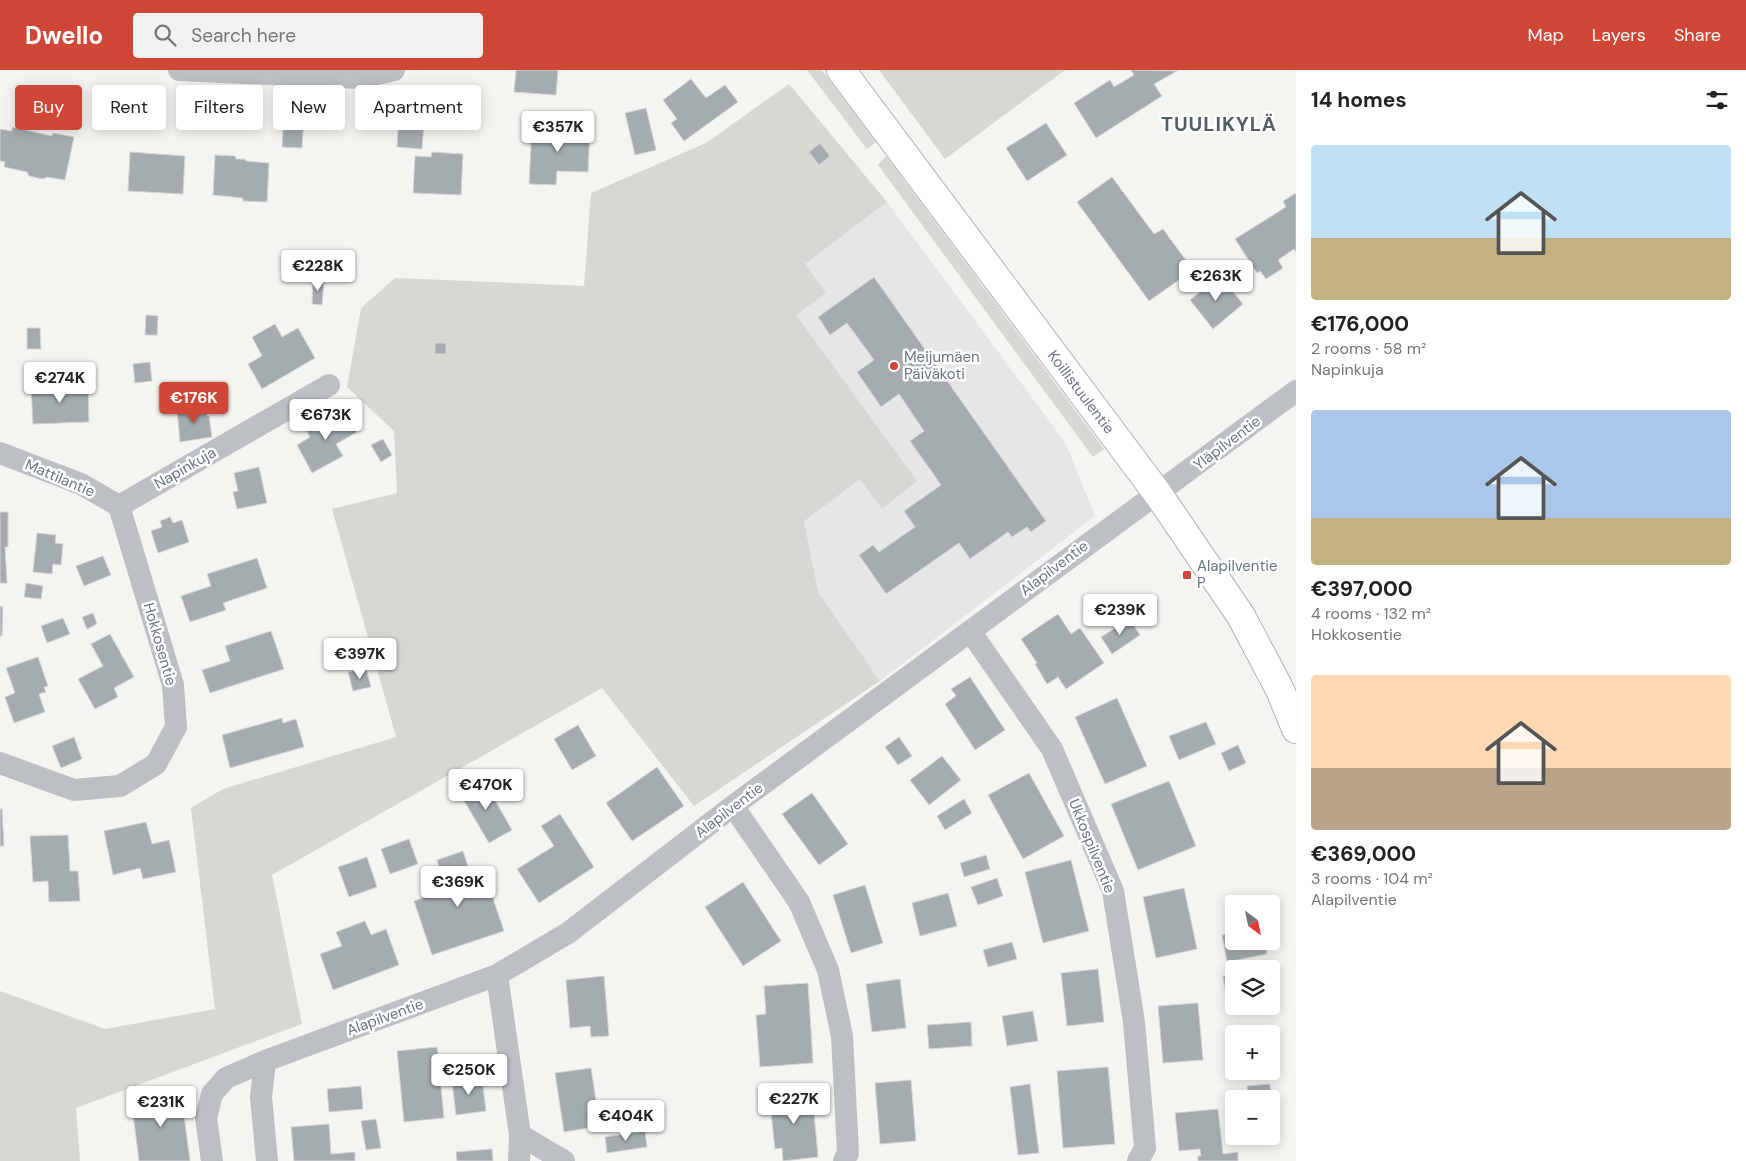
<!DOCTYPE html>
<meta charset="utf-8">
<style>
:root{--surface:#fff;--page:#f2f2f2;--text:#222;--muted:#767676;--accent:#cf4736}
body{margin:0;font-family:"DM Sans",sans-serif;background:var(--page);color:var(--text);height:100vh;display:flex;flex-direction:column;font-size:19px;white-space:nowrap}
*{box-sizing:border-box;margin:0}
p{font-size:16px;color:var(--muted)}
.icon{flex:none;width:28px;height:28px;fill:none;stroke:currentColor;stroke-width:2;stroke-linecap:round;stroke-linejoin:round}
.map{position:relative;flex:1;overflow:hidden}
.panel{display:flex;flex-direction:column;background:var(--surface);width:450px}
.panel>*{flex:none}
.guide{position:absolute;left:15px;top:15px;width:475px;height:45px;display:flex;gap:10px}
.needle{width:32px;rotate:147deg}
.fabs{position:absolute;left:1225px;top:825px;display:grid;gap:10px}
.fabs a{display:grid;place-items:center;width:55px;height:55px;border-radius:5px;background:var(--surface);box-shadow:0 2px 12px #0003;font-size:25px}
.price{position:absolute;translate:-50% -42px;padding:0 11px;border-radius:5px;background:#fff;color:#222;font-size:16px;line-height:32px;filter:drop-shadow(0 1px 2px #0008)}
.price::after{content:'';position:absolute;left:50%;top:30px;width:15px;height:11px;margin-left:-8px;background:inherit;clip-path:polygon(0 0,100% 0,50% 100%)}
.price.on{background:var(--accent);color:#fff}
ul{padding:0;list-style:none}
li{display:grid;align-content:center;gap:10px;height:265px;padding:0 15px}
li span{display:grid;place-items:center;height:155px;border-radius:5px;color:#555}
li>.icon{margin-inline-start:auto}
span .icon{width:90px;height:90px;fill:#fffc;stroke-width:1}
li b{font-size:21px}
h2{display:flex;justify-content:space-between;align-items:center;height:60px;padding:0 15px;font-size:21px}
.tag{padding:0 18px;border-radius:5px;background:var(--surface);box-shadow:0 2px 12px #0003;font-size:18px;line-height:45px}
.tag.on{background:var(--accent);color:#fff}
header{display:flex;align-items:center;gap:30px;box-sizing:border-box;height:70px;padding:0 25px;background:var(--accent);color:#fff}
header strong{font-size:24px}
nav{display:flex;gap:28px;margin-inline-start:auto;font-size:18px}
.search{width:350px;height:45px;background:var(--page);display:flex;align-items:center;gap:12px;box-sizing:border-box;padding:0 18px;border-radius:5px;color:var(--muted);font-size:19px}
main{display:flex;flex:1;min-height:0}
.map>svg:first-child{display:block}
.built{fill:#e5e6e5}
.green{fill:#d5d9d1}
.building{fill:#a4acb0;stroke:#d6d5d4}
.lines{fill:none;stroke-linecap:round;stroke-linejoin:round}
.secondary-casing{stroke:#afb4b7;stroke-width:30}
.street{stroke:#bcc0c3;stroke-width:22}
.secondary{stroke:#fff;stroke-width:28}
.poi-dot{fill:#cf4736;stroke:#fff;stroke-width:2}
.labels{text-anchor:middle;stroke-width:5;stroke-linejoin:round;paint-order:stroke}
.poi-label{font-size:15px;fill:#67777f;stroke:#fff;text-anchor:start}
.street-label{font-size:15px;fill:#67777f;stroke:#fff}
.district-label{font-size:20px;font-weight:bold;letter-spacing:1px;fill:#545f65;stroke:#fff}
</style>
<header>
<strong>Dwello</strong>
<div class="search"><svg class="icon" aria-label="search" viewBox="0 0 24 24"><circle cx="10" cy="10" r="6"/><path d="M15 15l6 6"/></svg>Search here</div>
<nav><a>Map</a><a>Layers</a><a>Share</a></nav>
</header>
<main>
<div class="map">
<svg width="1296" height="1091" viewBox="0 0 1296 1091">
<rect width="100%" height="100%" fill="#f4f4f1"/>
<path class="built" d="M887 132 1065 372 1095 446 880 611 818 522 788 373 771 219Z"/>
<path class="green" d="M807 0H822L876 72 867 79Z
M879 0H1065L945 89Z
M789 14 887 132 805 194 826 223 796 245 917 411 882 439 860 409 804 451 818 522 880 611 694 736 602 618 272 805 302 954 76 1038 80 1091H0V921L105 959 215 939 191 738 223 719 396 667 332 439 397 423 394 361 347 317 361 238 395 208 584 216 591 123 706 73Z
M886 86 1104 379 1093 387 878 95Z"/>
<path class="building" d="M516 0H558L556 25 514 22Z
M1131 0 1177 1 1154 14 1162 26 1096 68 1074 33 1110 10 1114 17 1134 5Z
M691 9 706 28 725 15 738 32 684 71 671 53 677 49 663 30Z
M103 22 138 26 136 43 101 40Z
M646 38 656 80 635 85 625 43Z
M399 41 425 42 422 79 397 77Z
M284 44 304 45 302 78 282 77Z
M1046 53 1067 85 1027 111 1006 78Z
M532 56 590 59 588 102 557 101 556 115 529 114Z
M12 57 52 66 53 63 74 67 65 110 47 107 43 109 29 106 27 102 4 97 5 92 0 91V59L12 61Z
M820 73 830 86 819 95 809 82Z
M130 82 185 86 183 124 128 121Z
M432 82 463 84 461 125 413 123 415 86 431 87Z
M215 85 235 86 236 89H245L246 91 269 93 267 132 243 131V128L213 125Z
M1112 107 1154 164 1163 159 1193 200 1149 231 1077 132Z
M1296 123V182L1294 179 1278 190 1283 198 1266 209 1260 201 1257 203 1235 169 1286 137 1283 131Z
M1220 206 1243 234 1213 259 1190 230Z
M874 207 1046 451 1031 462 1027 457 1012 467 1008 462 970 489 959 473 886 524 859 485 873 475 879 482 915 457 904 441 941 415 910 371 924 361 899 324 881 337 857 302 874 290 847 253 830 265 818 247Z
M313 210 324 211 322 235 312 234Z
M146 245 158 246 157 265H145Z
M275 254 282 267 298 258 315 288 262 319 248 294 262 286 252 267Z
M27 258H40L41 279H27Z
M435 273H446V284H435Z
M150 292 152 311 135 313 133 294Z
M88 314 89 352 33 354 31 317Z
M205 335 207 346H209L212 367 180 372 177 339Z
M346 340 357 362 336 374 343 386 312 403 297 375 310 367 307 361Z
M383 369 392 385 381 392 371 375Z
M259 397 267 433 237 439 233 422 238 421 234 403Z
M0 442H8V477H5L7 513H0Z
M170 447 173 453 182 450 189 472 158 483 151 461 162 457 160 451Z
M37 463 56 465 55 473 63 474 61 495 53 494 52 504 33 502Z
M103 486 111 505 84 516 76 496Z
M257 488 267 518 223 533 226 540 190 552 181 526 211 516 207 504Z
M26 513 43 516 41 529 24 527Z
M0 536 3 537 2 566H0Z
M93 543 97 554 87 559 82 547Z
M1058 544 1071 564 1080 558 1104 593 1066 619 1058 607 1047 614 1035 594 1037 593 1021 569Z
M63 548 70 564 47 573 41 556Z
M1129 549 1140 565 1112 584 1101 567Z
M271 561 284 599 210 623 202 600 230 591 225 576Z
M110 564 134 607 114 618 118 627 95 639 78 609 103 596 91 574Z
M38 587 48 616 44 617 46 622 39 624 45 642 14 653 5 627 15 623 6 598Z
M366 598 371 617 353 621 348 602Z
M970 607 1005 660 975 680 945 634 956 626 951 619Z
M1117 628 1147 696 1105 714 1075 647Z
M282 648 283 653 296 649 304 677 230 698 222 665Z
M1206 652 1216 674 1179 690 1169 666Z
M578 655 596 686 572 700 554 669Z
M74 667 82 689 61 698 52 676Z
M899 667 912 686 898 695 885 677Z
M1238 675 1246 693 1229 701 1221 683Z
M942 686 961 710 929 735 910 710Z
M657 697 684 736 632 771 606 733Z
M1029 703 1064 766 1023 789 988 725Z
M483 709 512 760 489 773 459 722Z
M1169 711 1196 776 1138 800 1111 734Z
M812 723 848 774 819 795 782 744Z
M964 729 972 743 945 760 937 746Z
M0 739H2L4 776H0Z
M560 744 594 797 539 833 517 799 554 776 541 756Z
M146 752 152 774 169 770 176 802 143 809 140 798 113 805 104 761Z
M68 765 70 801H78L80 831 49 832 48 811 33 812 30 766Z
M409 769 418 794 390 804 381 779Z
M463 781 473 812 486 808 504 861 432 885 414 831 446 820 437 790Z
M986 785 990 799 964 807 960 793Z
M367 787 377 817 349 827 338 797Z
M1071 790 1089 861 1043 873 1025 802Z
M997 808 1003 826 978 835 971 817Z
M743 812 781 871 743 896 705 837Z
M865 815 883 873 851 883 833 825Z
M1184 818 1197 879 1156 888 1143 827Z
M948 823 957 856 920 866 912 833Z
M365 851 371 865 386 859 399 895 333 920 320 884 342 876 336 862Z
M1234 863V871H1265L1267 884 1227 892 1222 865Z
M1012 872 1017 889 988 897 983 880Z
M1098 899 1104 952 1067 956 1061 903Z
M1234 905V932L1227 933 1223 906Z
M604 906 609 966 591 967 590 956 570 958 566 910Z
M900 909 906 958 872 962 866 914Z
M808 913 813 993 760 997 756 945 766 944 764 916Z
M1198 933 1203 990 1163 993 1158 936Z
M1033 941 1038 971 1007 976 1002 946Z
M971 952 972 976 929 979 927 955Z
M437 977 444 1048 404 1052 397 981Z
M1108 997 1115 1074 1063 1078 1057 1001Z
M591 998 600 1056 564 1062 555 1003Z
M482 1008 486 1041 456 1045 452 1011Z
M911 1010 916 1071 880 1074 875 1013Z
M1030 1014 1039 1083 1018 1085 1010 1017Z
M1270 1014 1271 1029H1248L1247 1016Z
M361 1016 363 1039 329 1042 327 1019Z
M812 1020 818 1087 783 1091 782 1078 775 1079 769 1024Z
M181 1022 190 1091H139L131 1028Z
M1218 1039 1223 1084 1238 1082V1091H1198V1086H1201L1200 1079 1179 1081 1175 1043Z
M376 1049 381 1078 366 1080 361 1051Z
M329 1054 331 1084 355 1082V1091H294L291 1057Z
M645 1061 647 1077 607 1083 605 1067Z
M492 1079 493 1091H457L456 1082Z"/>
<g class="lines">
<defs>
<path id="secondary" d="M841 0 1158 424 1241 546 1280 620 1296 659"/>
</defs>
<use href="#secondary" class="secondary-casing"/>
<path class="street" d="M179 0 360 8 394 0
M0 383 81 414 119 436
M119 436 329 315
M970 561 1052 679 1113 821 1134 952 1145 1078 1138 1091
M0 693 74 720 120 716 156 694 176 657 173 615 119 436
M733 736 799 832 828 900 842 966 848 1083 844 1091
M497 905 520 1065 519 1091
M265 991 261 1027 267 1091
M520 1065 564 1091
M212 1091 206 1048 212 1024 226 1008 265 991 497 905 568 863 733 736 1296 321"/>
<use href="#secondary" class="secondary"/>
</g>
<g class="poi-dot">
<circle cx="894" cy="296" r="5"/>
<rect x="1182" y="500" width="10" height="10" rx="2.5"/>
</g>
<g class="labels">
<g class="poi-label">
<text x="904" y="292">Meijumäen<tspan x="904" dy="17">Päiväkoti</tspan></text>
<text x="1197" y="501">Alapilventie<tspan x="1197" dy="17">P</tspan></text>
</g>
<g class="street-label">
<text transform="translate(1081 322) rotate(53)" y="5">Koillistuulentie</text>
<text transform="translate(1227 373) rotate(-37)" y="5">Yläpilventie</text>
<text transform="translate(185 398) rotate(-30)" y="5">Napinkuja</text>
<text transform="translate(60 408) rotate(23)" y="5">Mattilantie</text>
<text transform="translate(1054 498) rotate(-37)" y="5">Alapilventie</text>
<text transform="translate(160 574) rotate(74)" y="5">Hokkosentie</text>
<text transform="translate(729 740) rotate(-37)" y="5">Alapilventie</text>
<text transform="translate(1092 776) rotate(68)" y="5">Ukkospilventie</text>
<text transform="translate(385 947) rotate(-20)" y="5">Alapilventie</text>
</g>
<g class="district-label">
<text x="1219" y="61">TUULIKYLÄ</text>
</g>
</g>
</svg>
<div class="fabs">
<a><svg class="needle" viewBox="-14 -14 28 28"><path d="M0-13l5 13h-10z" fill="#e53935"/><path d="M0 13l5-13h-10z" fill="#767676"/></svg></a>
<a><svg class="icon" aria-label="layers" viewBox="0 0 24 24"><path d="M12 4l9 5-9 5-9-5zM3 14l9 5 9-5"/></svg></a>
<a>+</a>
<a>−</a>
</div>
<b class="price" style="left:558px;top:83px">€357K</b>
<b class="price" style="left:318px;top:222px">€228K</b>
<b class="price" style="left:1216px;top:232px">€263K</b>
<b class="price" style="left:60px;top:334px">€274K</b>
<b class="price on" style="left:194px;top:354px">€176K</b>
<b class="price" style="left:326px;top:371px">€673K</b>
<b class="price" style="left:1120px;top:566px">€239K</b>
<b class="price" style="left:360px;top:610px">€397K</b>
<b class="price" style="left:486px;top:741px">€470K</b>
<b class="price" style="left:458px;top:838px">€369K</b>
<b class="price" style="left:469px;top:1026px">€250K</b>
<b class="price" style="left:794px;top:1055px">€227K</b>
<b class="price" style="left:161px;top:1058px">€231K</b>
<b class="price" style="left:626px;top:1072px">€404K</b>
<div class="guide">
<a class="tag on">Buy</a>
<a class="tag">Rent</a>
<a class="tag">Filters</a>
<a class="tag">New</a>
<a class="tag">Apartment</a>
</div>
</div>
<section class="panel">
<h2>14 homes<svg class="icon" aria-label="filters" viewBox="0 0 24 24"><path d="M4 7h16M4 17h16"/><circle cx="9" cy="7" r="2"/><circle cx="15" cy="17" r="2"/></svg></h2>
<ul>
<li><span style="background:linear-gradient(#bfe0f5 60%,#c2b280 0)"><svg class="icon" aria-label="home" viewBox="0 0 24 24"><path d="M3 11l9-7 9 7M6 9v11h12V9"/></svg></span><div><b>€176,000</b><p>2 rooms · 58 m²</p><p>Napinkuja</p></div></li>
<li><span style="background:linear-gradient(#a9c7e8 70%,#c2b280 0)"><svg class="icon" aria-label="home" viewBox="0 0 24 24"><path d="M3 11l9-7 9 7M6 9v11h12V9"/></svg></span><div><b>€397,000</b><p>4 rooms · 132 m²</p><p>Hokkosentie</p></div></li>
<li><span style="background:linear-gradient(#ffd9b3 60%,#b9a48a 0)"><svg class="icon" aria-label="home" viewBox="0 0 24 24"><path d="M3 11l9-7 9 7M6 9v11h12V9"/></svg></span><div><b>€369,000</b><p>3 rooms · 104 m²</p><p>Alapilventie</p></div></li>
</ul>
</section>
</main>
